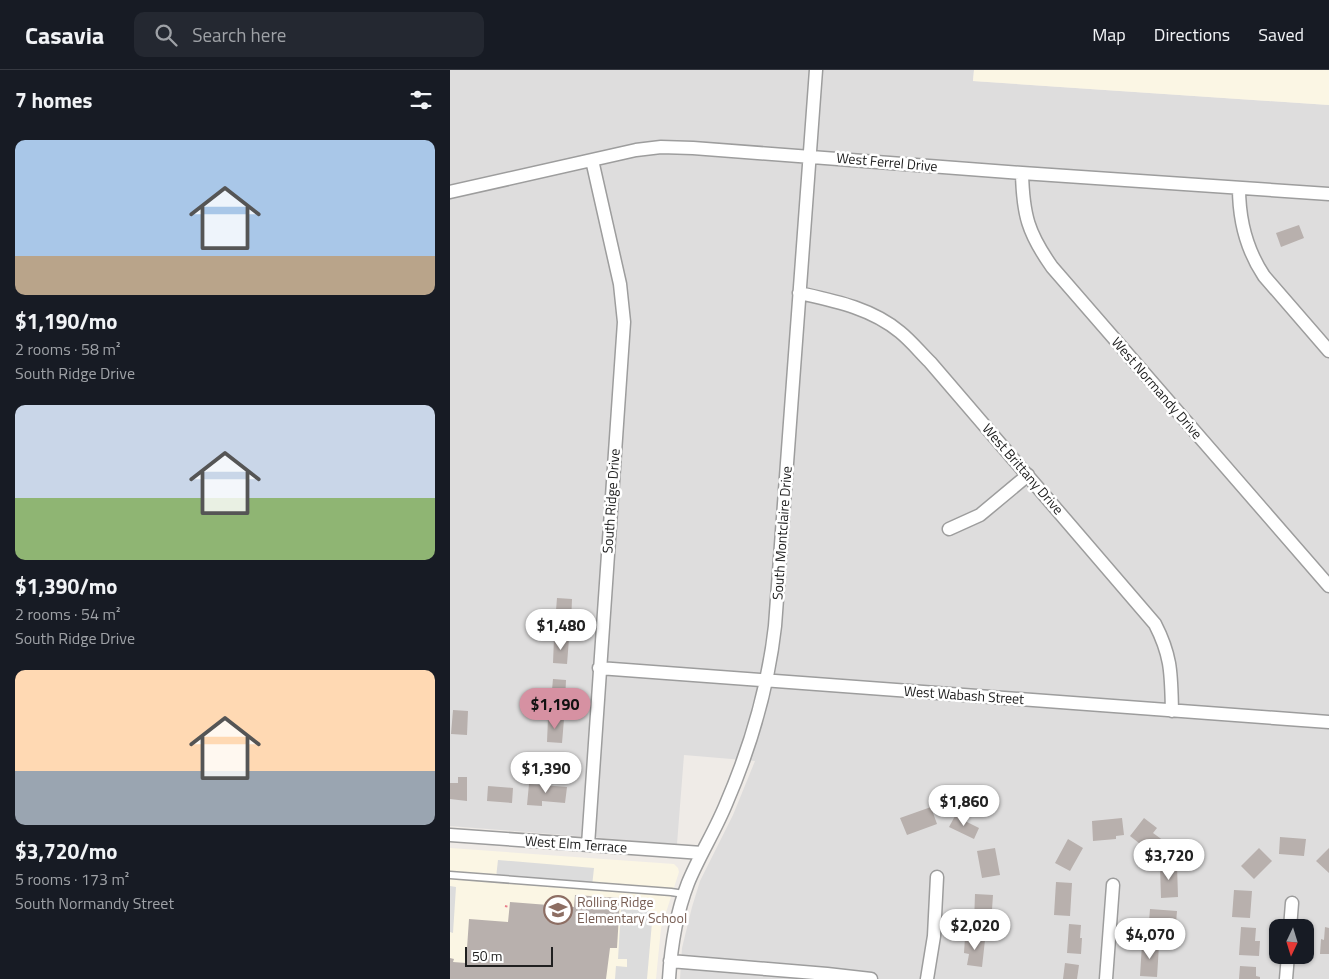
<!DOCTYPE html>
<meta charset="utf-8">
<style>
:root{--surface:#171b24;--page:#242831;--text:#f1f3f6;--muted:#9ea1a6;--line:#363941;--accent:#d691a2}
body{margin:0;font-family:"Titillium Web",sans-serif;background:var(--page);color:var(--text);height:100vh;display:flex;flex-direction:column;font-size:19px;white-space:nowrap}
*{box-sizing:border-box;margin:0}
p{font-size:16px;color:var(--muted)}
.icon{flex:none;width:28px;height:28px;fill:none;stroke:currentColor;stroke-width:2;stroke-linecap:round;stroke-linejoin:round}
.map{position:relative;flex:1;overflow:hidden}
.details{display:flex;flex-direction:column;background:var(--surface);width:450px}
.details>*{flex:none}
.needle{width:32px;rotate:184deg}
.tools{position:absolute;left:819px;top:849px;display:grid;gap:10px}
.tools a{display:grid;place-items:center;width:45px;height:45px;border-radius:10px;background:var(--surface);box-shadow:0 1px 4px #0004;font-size:25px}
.scale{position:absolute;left:15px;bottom:12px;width:88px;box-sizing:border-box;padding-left:5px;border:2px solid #202020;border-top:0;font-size:14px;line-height:18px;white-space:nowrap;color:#202020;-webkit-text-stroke:4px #fff;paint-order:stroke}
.price{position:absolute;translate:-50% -42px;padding:0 11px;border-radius:18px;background:#fff;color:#222;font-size:16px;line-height:32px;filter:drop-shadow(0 1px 2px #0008)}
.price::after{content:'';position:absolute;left:50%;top:30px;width:15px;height:11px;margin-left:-8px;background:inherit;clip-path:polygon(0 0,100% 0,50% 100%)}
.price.active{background:var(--accent);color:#111}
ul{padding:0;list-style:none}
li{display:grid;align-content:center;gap:10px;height:265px;padding:0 15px}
li span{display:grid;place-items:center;height:155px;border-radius:10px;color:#555}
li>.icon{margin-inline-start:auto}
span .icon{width:90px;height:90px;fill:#fffc;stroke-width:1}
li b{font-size:21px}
h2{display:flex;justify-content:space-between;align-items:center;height:60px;padding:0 15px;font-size:21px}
header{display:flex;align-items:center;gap:30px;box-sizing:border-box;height:70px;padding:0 25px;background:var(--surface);border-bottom:1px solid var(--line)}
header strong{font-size:24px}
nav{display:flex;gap:28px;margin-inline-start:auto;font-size:18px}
.search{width:350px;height:45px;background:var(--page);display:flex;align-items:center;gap:12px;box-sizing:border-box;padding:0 18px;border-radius:10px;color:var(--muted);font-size:19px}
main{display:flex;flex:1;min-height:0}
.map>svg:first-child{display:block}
.residential{fill:#dedddd;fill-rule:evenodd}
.education{fill:#fbf6e4}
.parking{fill:#dcdcdc}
.building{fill:#b8b0ad}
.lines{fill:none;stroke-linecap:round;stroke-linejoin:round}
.service-casing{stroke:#9d9d9d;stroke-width:9}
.minor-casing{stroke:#9d9d9d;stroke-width:15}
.path{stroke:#e97f8a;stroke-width:2;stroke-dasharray:2.5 2.5;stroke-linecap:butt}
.service{stroke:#fff;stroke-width:6}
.minor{stroke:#fff;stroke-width:12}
.labels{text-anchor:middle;stroke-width:5;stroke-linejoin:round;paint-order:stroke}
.street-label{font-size:14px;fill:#202020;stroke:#fff}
.education-label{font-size:14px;fill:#785e54;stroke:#fff;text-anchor:start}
</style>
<header>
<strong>Casavia</strong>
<div class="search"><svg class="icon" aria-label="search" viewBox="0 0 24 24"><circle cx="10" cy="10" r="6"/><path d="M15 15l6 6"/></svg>Search here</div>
<nav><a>Map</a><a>Directions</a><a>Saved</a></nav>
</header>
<main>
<section class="details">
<h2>7 homes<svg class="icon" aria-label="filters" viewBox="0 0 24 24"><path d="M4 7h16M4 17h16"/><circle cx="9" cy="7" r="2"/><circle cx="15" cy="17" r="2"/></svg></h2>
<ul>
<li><span style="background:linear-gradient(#a9c7e8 75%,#b9a48a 0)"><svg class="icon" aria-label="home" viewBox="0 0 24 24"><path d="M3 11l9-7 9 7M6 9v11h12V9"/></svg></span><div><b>$1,190/mo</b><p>2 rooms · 58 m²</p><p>South Ridge Drive</p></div></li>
<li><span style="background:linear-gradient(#c9d6e8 60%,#8fb573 0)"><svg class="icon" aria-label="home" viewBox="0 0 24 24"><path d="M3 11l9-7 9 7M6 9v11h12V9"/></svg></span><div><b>$1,390/mo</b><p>2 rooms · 54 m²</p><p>South Ridge Drive</p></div></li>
<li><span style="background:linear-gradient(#ffd9b3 65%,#9aa5b1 0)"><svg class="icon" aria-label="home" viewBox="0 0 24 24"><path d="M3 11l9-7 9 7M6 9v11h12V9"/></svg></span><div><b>$3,720/mo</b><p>5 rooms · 173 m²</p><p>South Normandy Street</p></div></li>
</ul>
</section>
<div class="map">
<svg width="879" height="909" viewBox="0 0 879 909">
<rect width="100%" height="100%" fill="#efebe7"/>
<path class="residential" d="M0 0H524L523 11 879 35V909H230L232 878 242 837 250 811 283 745 305 691 234 685 227 774 0 756ZM828 858H855V885H828Z"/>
<path class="education" d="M524 0H879V35L523 11Z
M0 778 224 794 228 798 229 802 211 858 206 909H0Z"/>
<path class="parking" d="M48 790 144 798 142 816 46 808Z
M0 816 6 817 3 863 0 862Z
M171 839 203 841 197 909H165L166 896 177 897V889H168Z"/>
<path class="building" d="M849 155 854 168 831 177 826 163Z
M107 528 122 529 121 554 105 553Z
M104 568 119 569 117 594 103 593Z
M103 609 116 610 115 632 101 631Z
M3 640 18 641 17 665 1 664Z
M98 648 114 649 112 673 97 672Z
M8 707H17V731L0 729V713H8Z
M79 714 117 717 115 733 92 731V736L77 735Z
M38 716 63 718 62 733 37 731Z
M481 737 487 754 457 765 450 748Z
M505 746 529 758 524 769 499 757Z
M672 748 674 765 666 766V769L643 771 642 751Z
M694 748 707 758 703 763 714 771 704 785 680 766Z
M830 767 856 769 854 786 829 784Z
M618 769 633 778 620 801 605 793Z
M545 778 550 805 532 808 527 781Z
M809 778 822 791 804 809 791 796Z
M879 778V803L866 791Z
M727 795 728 827 711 828 710 796Z
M606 812 622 813 620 846 604 845Z
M784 820 802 821 800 848 782 847Z
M525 824 543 825 541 854 524 853Z
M125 825 170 828 167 878H160L156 909H0V888L4 889 3 892 16 893 19 849 58 852 60 832 124 837Z
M700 839 727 841 725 866 698 864Z
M619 854 631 855 630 868H632L631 884 617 883Z
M791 857 806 858 805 871H810L809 886 789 885Z
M875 857 879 858V884H870L871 869 874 870Z
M515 867 535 870 532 897 517 895 519 884 514 883Z
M692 874 709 875 707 907 690 906Z
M615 893 629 895 627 909H613Z
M790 896 806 897V906L810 907V909H789Z"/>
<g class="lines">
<defs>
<path id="service" d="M0 805 221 822 234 824"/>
<path id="minor" d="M572 103C573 145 578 163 602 197L879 516
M789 118C789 151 796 179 814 206L879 281
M0 122 186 80 211 77 243 78 572 103 879 124
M349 223C385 231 421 238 450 262 461 271 470 282 480 292L705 554C722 587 721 605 722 641
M499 459 530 445 578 405
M149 598 879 652
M0 765 252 783
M138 775 174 252 170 214 142 90
M840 858 842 833
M220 891 377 904 421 909
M219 909C221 876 226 844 238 813 249 786 265 761 276 734 301 676 318 618 325 556L366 0
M477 909 484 866 487 807
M656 909 663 815
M836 909 838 885"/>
</defs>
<use href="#service" class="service-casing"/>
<use href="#minor" class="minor-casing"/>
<path class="path" d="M55 836 59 837"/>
<use href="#service" class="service"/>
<use href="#minor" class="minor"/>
</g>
<defs>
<symbol id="school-ring" viewBox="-11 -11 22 22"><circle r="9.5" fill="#fff" stroke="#8d6e63" stroke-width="1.5"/><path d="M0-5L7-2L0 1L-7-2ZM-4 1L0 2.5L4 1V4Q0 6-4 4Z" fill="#8d6e63"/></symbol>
</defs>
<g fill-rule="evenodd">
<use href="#school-ring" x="92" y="824" width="32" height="32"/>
</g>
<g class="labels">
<g class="street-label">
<text transform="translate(437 92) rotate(5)" y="5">West Ferrel Drive</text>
<text transform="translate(707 318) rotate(49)" y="5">West Normandy Drive</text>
<text transform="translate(573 399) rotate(49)" y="5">West Brittany Drive</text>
<text transform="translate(161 431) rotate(-86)" y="5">South Ridge Drive</text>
<text transform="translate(332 463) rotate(-86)" y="5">South Montclaire Drive</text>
<text transform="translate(514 625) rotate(4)" y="5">West Wabash Street</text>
<text transform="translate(126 774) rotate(4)" y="5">West Elm Terrace</text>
</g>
<g class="education-label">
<text x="127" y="837">Rolling Ridge<tspan x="127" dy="16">Elementary School</tspan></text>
</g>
</g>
</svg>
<div class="tools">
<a><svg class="needle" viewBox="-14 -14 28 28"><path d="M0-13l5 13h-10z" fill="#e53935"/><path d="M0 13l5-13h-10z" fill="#9ea1a6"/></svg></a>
</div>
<div class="scale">50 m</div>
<b class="price" style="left:111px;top:581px">$1,480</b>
<b class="price active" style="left:105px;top:660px">$1,190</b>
<b class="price" style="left:96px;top:724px">$1,390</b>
<b class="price" style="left:514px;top:757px">$1,860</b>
<b class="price" style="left:719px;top:811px">$3,720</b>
<b class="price" style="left:525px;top:881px">$2,020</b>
<b class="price" style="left:700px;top:890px">$4,070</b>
</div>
</main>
